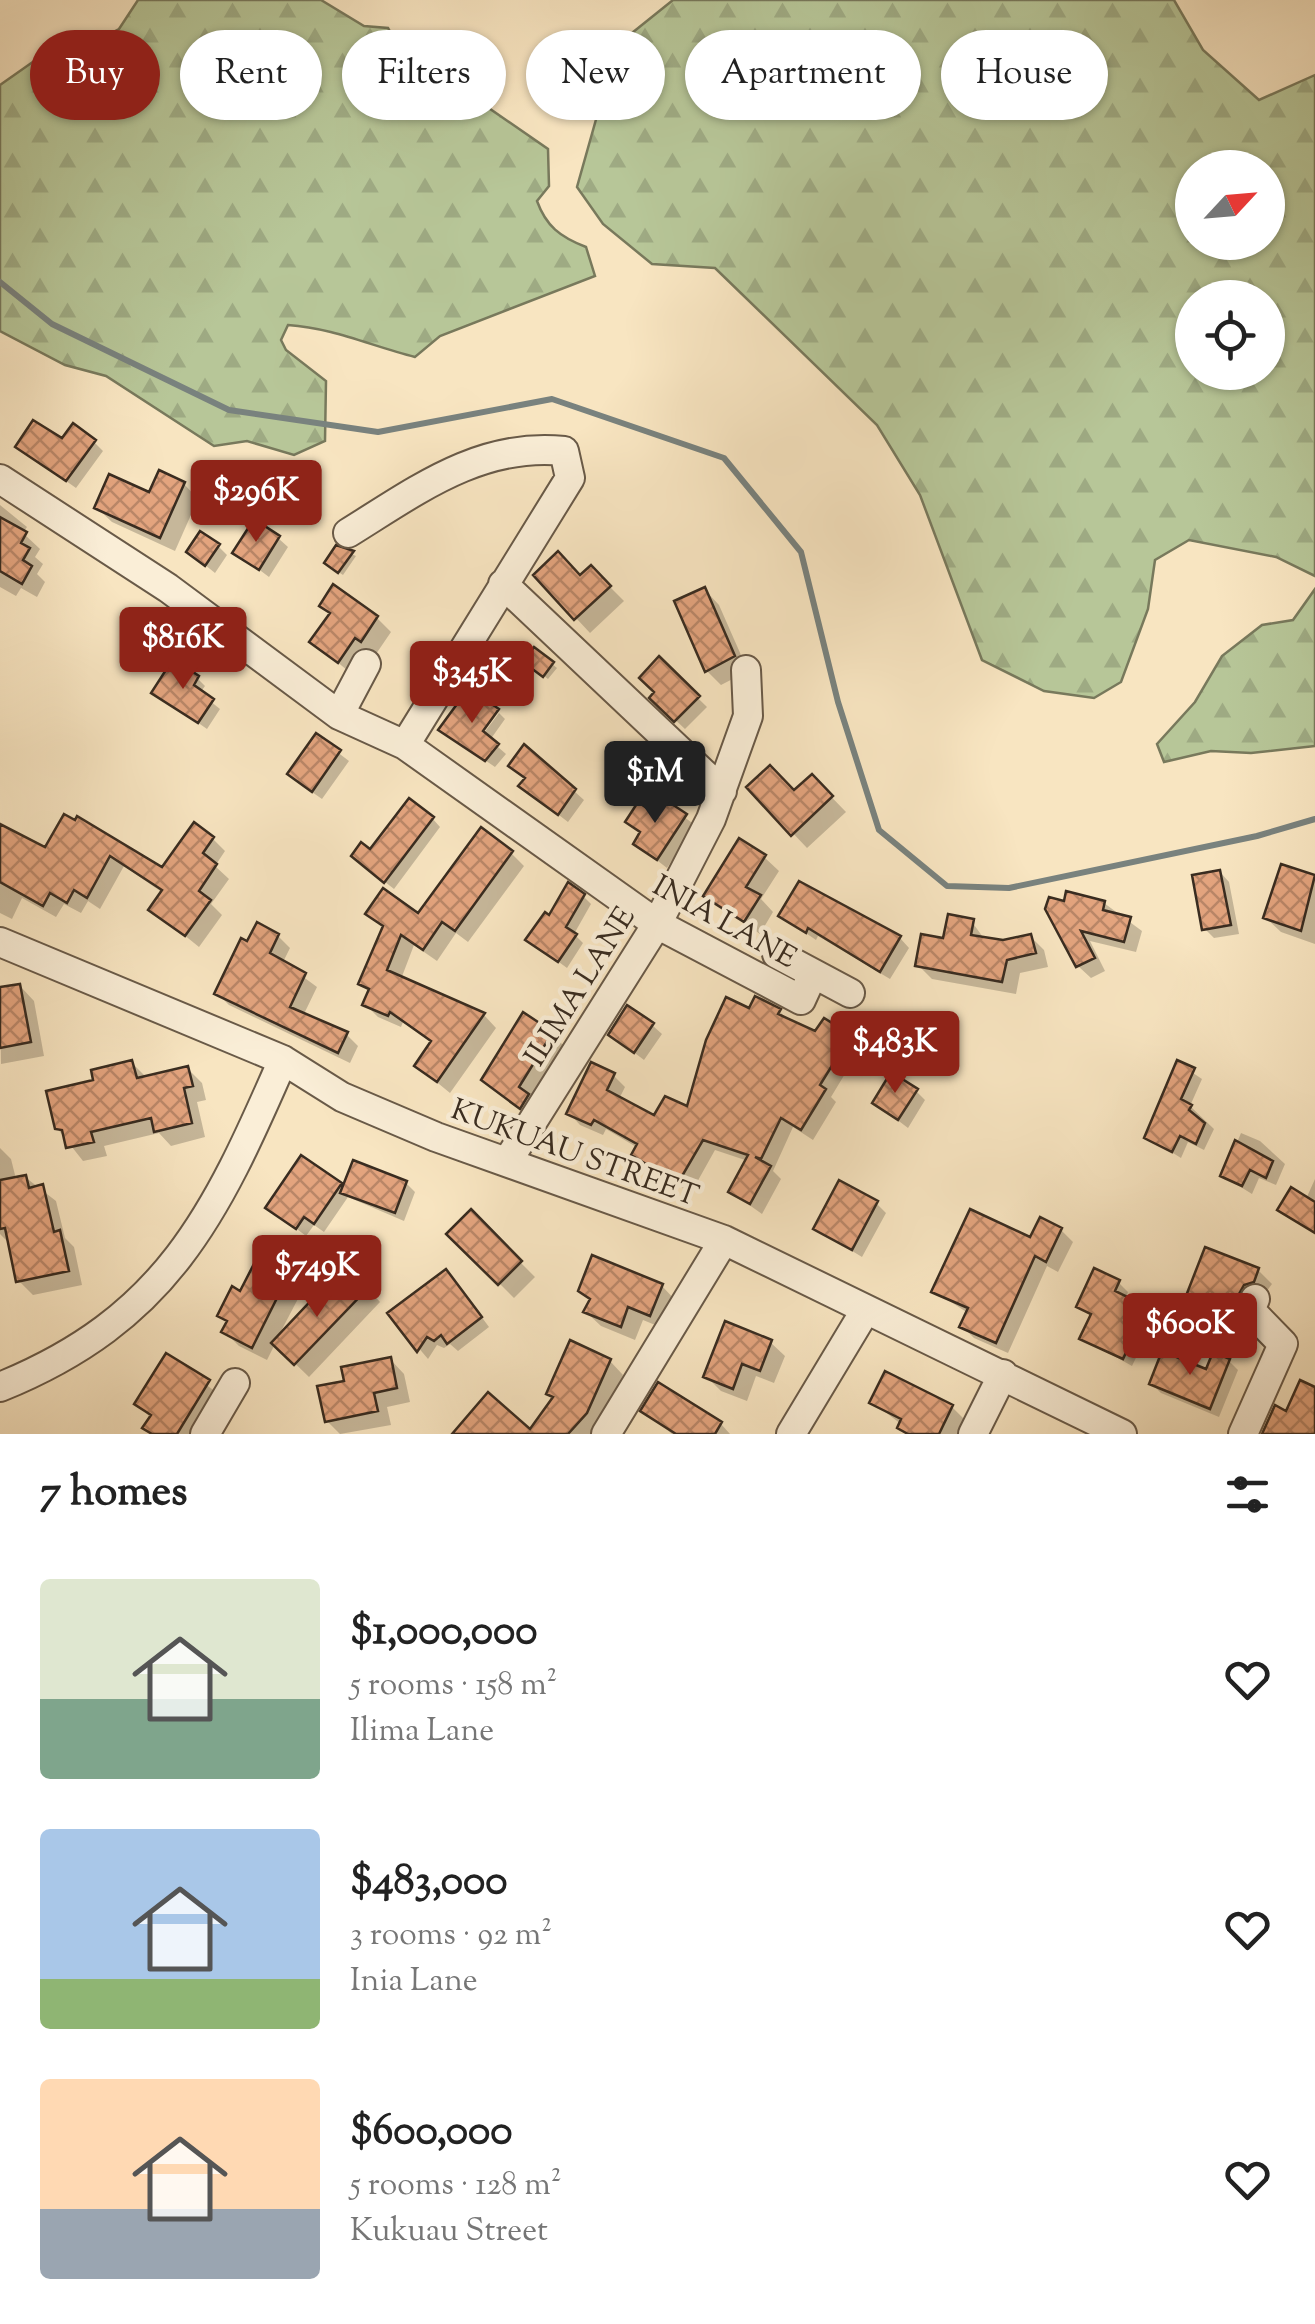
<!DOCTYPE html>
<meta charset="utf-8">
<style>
:root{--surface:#fff;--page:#f6f6f6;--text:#222;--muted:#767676;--accent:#8f2418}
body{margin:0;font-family:"Sorts Mill Goudy",serif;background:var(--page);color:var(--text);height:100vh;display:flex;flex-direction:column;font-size:38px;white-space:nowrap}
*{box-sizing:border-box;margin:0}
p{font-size:32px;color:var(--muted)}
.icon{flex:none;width:55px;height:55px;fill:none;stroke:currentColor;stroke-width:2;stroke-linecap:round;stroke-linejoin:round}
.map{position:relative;height:1434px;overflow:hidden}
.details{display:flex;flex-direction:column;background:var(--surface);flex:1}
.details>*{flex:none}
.guide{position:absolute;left:30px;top:30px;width:1255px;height:90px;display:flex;gap:20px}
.needle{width:65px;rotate:64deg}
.tools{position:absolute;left:1175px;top:150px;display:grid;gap:20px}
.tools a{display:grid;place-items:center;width:110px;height:110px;border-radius:50%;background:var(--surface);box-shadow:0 2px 8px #0004;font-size:50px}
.price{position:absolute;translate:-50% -85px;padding:0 22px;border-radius:10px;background:var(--accent);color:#fff;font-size:32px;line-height:65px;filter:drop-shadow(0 2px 5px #0008)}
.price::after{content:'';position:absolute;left:50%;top:60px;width:30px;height:22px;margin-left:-15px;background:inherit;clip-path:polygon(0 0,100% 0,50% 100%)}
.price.current{background:#222;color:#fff}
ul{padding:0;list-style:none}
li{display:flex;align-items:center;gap:30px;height:250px;padding:0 40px}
li span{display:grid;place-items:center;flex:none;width:280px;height:200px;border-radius:10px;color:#555}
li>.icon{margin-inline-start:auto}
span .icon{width:120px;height:120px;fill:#fffc;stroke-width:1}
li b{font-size:42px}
h2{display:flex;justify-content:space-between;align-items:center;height:120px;padding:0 40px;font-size:42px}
.pill{padding:0 35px;border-radius:45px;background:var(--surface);box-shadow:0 2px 8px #0004;font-size:35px;line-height:90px}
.pill.current{background:var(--accent);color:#fff}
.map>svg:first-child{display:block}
.forest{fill:url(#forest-firs);stroke:#78795c;stroke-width:2.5;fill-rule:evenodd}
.shadow{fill:#0003}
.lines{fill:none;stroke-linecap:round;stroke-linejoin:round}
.stream{stroke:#79827e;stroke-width:6}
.building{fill:url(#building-cross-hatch);stroke:#392c20;stroke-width:2.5}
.minor-casing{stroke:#695a48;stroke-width:32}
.minor{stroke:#faeed7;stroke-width:28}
.labels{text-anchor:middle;stroke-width:9;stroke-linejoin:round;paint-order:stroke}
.street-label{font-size:30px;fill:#392c20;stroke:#faeed7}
</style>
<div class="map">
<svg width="1315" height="1434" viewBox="0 0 1315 1434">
<defs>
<pattern id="forest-firs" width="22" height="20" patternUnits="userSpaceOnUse" patternTransform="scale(2.5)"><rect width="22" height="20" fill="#b7c698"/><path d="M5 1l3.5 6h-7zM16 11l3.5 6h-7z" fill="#9eaa83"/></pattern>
<pattern id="building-cross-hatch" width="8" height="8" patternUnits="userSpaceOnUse" patternTransform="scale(2.5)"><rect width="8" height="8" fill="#e3a47e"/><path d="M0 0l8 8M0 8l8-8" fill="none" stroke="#b98667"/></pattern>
</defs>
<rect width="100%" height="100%" fill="#f8e5c1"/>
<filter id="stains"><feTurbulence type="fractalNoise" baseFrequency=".002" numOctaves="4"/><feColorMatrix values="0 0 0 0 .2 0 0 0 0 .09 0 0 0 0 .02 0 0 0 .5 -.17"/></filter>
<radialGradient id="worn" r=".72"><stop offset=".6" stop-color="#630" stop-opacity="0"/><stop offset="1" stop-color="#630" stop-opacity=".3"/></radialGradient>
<path class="forest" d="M138 0H321L364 26 388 28 410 67 452 95 480 102 548 149 549 186 537 201C546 226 560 237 586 247L595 276 440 336 415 357C371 346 333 328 288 325L281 340 286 350 326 381 325 441 294 455 247 441 214 446 106 376 65 365 0 331V85L64 40 88 45 119 29Z
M673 0H1174L1203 50 1259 100 1315 75V576L1276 557 1189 540 1155 560 1148 609 1121 682 1094 698 1044 691 982 660 920 495 877 425 715 268 652 264 603 224 577 187 617 45ZM1192 168H1268V242H1192ZM1192 298H1268V372H1192Z
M1315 589V746L1251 753 1211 751 1164 762 1157 744 1195 702 1222 656 1262 625 1293 620Z"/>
<path class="shadow" d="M62 442H94L103 451 76 488 18 447Z
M184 484 198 499 175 551 112 522 97 508Z
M0 505 27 527 23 533 40 549 35 557 43 564 37 574 45 582 37 597 21 588 16 596 0 587Z
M278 538 288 547 269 577 236 552Z
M218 546 227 555 215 573 189 552Z
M337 548 356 556 343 575 331 567Z
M591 568 624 601 590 633 536 575 581 578Z
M705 590 719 605 748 671 721 685 707 671Z
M322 605 377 618 391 632 376 654 370 650 353 675 313 642 332 615Z
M535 650 557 668 548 679 530 665Z
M659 660 707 707 685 729 652 698 657 692Z
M197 678 205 686 200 693 220 709 207 729 154 692Z
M499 713 505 719 490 740 506 754 495 767 441 730 477 742Z
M316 736 349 761 322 799 299 783Z
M812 777 846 812 807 848 749 787 795 794Z
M527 779 574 791 584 800 568 822 521 786Z
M661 800 695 825 667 868 636 844 642 834 628 822 652 815Z
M65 817 163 870 213 839 225 851 215 866 229 879 211 904 222 915 199 947 152 909 163 893 124 866 100 909 88 901 81 913 64 904 56 917 22 898 12 919 0 913V828L46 851Z
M432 818 440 827 394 889 362 864 371 852Z
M511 853 524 866 468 942 456 933 437 961 414 945 401 979 484 1015 496 1028 450 1093 417 1066 433 1044 403 1022 401 1027 378 1017 365 1004 370 993 361 983 385 929 369 914 418 917Z
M764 857 779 871 761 899 773 912 760 934 706 896Z
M1283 867 1315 878V944L1281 932 1266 918Z
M1220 872 1229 882 1239 934 1214 938 1205 929Z
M583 896 591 904 574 934 583 943 567 968 529 940Z
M1104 903 1142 931 1136 952 1090 941 1105 971 1091 978 1078 966 1048 909Z
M781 916 900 938 909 948 890 979 818 936 816 940Z
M972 922 985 940 1003 943 1030 936 1044 950 1048 967 1020 973 1016 994 932 979 918 965Z
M278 936 290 948 283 962 317 987 303 1016 346 1034 358 1046 350 1063 229 1005 217 993 248 944Z
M20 986 34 1001 44 1056 1 1064 0 990Z
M779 1011 791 1023 816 1035 849 1037 860 1049 831 1097 836 1102 813 1140 793 1127 773 1171 781 1179 762 1214 731 1192 748 1161 715 1150 691 1193 646 1167 634 1155 638 1148 606 1129 603 1135 580 1125 569 1113 613 1075 625 1087 619 1099 655 1119 688 1110 750 1012Z
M652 1025 662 1034 644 1060 611 1035Z
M552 1034 565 1047 534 1120 484 1080Z
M132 1063 147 1078 187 1068 202 1083 206 1100 197 1102 205 1137 171 1146 159 1133 104 1146 107 1156 83 1161 57 1128 96 1081Z
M1178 1063 1202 1079 1190 1106 1214 1129 1204 1150 1188 1142 1181 1158 1147 1137Z
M916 1091 925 1100 908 1128 875 1103Z
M1241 1133 1260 1141 1285 1164 1276 1185 1259 1178 1252 1194 1223 1176Z
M0 1148 11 1159 16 1179 25 1177 56 1201 65 1238 74 1247 82 1285 33 1295 18 1280 11 1245 0 1234Z
M301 1158 345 1189 406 1183 415 1192 404 1221 348 1197 324 1232 314 1225 306 1236 268 1207Z
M1315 1179V1234L1280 1210 1306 1199Z
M876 1203 886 1213 862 1257 816 1229Z
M471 1213 535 1277 514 1298 450 1234Z
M1061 1230 1073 1242 1058 1272 1047 1266 1008 1353 974 1338 962 1326 968 1313 934 1291 1031 1241Z
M1258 1270 1272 1284 1247 1318 1250 1333 1202 1315 1187 1300Z
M1096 1272 1119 1283 1128 1292 1125 1299 1146 1314 1142 1322 1150 1329 1132 1366 1082 1338 1092 1317 1079 1306Z
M287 1278 301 1293 279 1335 358 1278 380 1302 309 1377 275 1344 267 1360 239 1346 224 1331 228 1324 220 1315 241 1294Z
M455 1281 489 1327 458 1351 450 1344 444 1348 437 1345 428 1359 390 1314Z
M662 1286 676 1301 665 1329 643 1320 635 1340 601 1326 586 1312 591 1301 581 1291Z
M770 1342 785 1356 774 1383 756 1376 747 1401 721 1391 706 1376Z
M166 1356 223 1397 200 1434H152L151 1418 137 1404Z
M390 1359 404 1374 410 1402 387 1407 391 1425 340 1434 327 1421 347 1383Z
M610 1361 623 1375 594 1434H455L530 1433 554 1399 549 1393Z
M1229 1361 1238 1370 1219 1417 1161 1393 1152 1384 1208 1372Z
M872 1402 952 1407 966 1421 960 1434H906L901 1424Z
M644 1411 721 1424 730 1434H672Z"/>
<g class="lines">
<path class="stream" d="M0 282 52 324 229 410 378 432 552 399 724 458 801 552 838 702 879 830 947 886 1009 888 1257 836 1315 819"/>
</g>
<path class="building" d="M33 420 62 438 73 423 96 440 66 481 15 447Z
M159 470 185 482 160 538 94 508 109 474 149 492Z
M0 517 27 532 21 543 30 548 23 560 32 566 22 584 0 571Z
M254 519 280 536 259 570 232 553Z
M200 531 220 544 205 566 186 552Z
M336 545 354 551 338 573 324 563Z
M558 551 580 575 591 565 611 586 574 620 533 575Z
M333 584 378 616 361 642 355 638 338 663 309 642 330 613 319 606Z
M705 587 735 656 705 672 674 601Z
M534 647 554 662 543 677 523 662Z
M659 656 700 696 674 722 649 698 654 692 639 678Z
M173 659 199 676 194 685 214 699 198 723 151 693Z
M469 696 477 702 480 696 499 709 483 731 499 744 485 761 438 730 460 700 464 703Z
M316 733 341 750 312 792 287 774Z
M524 744 576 789 558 815 518 786 525 778 508 766Z
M770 765 794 790 812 774 833 796 791 836 746 787Z
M661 797 687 814 657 860 633 844 640 832 625 822 638 802 651 811Z
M409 798 434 817 384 883 351 856 361 842 370 849Z
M64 814 75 820 77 816 162 867 194 822 214 837 203 853 217 864 199 891 211 900 185 936 148 910 162 890 110 856 87 898 74 890 67 903 50 893 43 906 0 882V824L45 847Z
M481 827 513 851 455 931 442 922 423 950 401 935 387 970 485 1013 437 1082 414 1066 431 1041 390 1012 388 1016 362 1005 369 989 358 984 383 926 365 914 383 888 418 913Z
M739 838 766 855 746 887 761 895 744 922 703 896Z
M1281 864 1315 875 1301 931 1263 918Z
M1220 870 1231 925 1202 930 1192 875Z
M799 881 901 936 880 972 808 928 806 933 778 916Z
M568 882 585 894 566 927 577 934 558 962 525 940 545 912 549 915Z
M1066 891 1105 901 1103 910 1131 917 1124 942 1081 931 1095 958 1076 967 1045 909 1049 897 1064 901Z
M948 914 974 919 971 935 1003 940 1031 934 1036 953 1007 960 1002 982 915 966 921 934 943 938Z
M257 922 279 934 270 953 306 973 290 1007 348 1032 338 1053 214 994 241 938 247 941Z
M20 984 31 1042 0 1048V987Z
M755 996 781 1009 778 1014 815 1031 824 1018 851 1035 820 1085 826 1089 801 1130 781 1118 761 1159 755 1157 771 1166 750 1204 728 1192 748 1155 703 1140 678 1183 631 1155 637 1144 594 1120 591 1125 566 1114 591 1062 615 1073 607 1090 654 1115 665 1096 687 1106 706 1040 726 997 749 1008Z
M627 1005 654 1023 634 1053 608 1035Z
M523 1012 553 1032 519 1087 529 1094 520 1109 481 1080Z
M132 1060 137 1078 188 1066 193 1086 184 1088 192 1123 154 1132 151 1118 91 1132 94 1142 66 1148 62 1130 55 1129 46 1091 93 1080 91 1070Z
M1177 1060 1195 1068 1181 1099 1192 1105 1189 1110 1205 1123 1196 1144 1180 1136 1172 1152 1144 1138Z
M891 1072 918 1089 898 1120 872 1103Z
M1235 1140 1273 1161 1266 1178 1250 1170 1242 1186 1220 1176Z
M301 1155 342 1183 314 1224 304 1217 296 1229 265 1208Z
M353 1160 407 1181 395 1213 340 1193Z
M26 1175 29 1188 43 1184 54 1232 60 1230 69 1271 16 1282 5 1228 0 1229V1180Z
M839 1180 878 1201 852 1250 813 1229Z
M1291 1187 1315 1202V1233L1277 1210Z
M471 1209 522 1261 498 1285 446 1234Z
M970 1209 1030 1237 1040 1217 1062 1228 1046 1262 1035 1256 996 1343 959 1327 968 1308 931 1292Z
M1205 1247 1259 1268 1254 1282 1244 1285 1234 1303 1237 1321 1184 1301Z
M592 1255 663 1284 650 1316 628 1307 621 1327 583 1312 590 1299 578 1291Z
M256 1260 288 1276 252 1348 221 1332 227 1321 217 1316 232 1286 240 1291Z
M1094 1268 1120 1280 1115 1291 1138 1302 1133 1314 1142 1318 1123 1359 1079 1339 1091 1314 1076 1307Z
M446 1269 482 1317 447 1344 441 1335 434 1341 427 1337 417 1352 387 1313Z
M359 1275 368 1288 294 1365 271 1343 321 1290 328 1296Z
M725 1321 772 1340 760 1371 742 1364 733 1389 703 1377Z
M570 1340 611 1359 587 1413 568 1434H452L488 1392 530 1429 553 1397 546 1394Z
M1162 1351 1206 1369 1213 1352 1230 1359 1210 1409 1149 1384Z
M166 1353 210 1380 177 1434H152L142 1428 151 1415 134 1404Z
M391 1357 397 1388 374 1393 378 1411 325 1422 317 1386 344 1381 341 1367Z
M885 1371 953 1405 939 1434H908L897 1428 901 1419 869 1403Z
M1300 1380 1315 1387V1434H1262L1275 1405 1286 1411Z
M658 1382 722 1422 715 1434H676L640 1411Z"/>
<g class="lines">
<defs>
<path id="minor" d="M0 479 168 588 339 715 405 745 657 924 801 1000 812 976
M348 533C416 491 480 442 564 451L570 478 405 745
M503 584 722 791
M339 715 366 664
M0 942 283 1060 342 1097 436 1137 724 1240 1122 1434
M777 954 850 993
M507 1162 657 924 711 819 748 716 746 670
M0 1387C167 1319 215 1216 283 1060
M205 1434 235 1383
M606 1434 724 1240
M791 1434 865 1311
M973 1434 1003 1374
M1243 1434 1283 1344 1250 1310 1255 1299"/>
</defs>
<use href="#minor" class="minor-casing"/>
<use href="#minor" class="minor"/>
</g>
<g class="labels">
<g class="street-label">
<text transform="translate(725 921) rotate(29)" y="10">INIA LANE</text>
<text transform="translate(579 986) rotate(-58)" y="10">ILIMA LANE</text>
<text transform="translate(575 1152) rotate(20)" y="10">KUKUAU STREET</text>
</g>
</g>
<rect width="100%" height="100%" filter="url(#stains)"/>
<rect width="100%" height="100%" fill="url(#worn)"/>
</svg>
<div class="tools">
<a><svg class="needle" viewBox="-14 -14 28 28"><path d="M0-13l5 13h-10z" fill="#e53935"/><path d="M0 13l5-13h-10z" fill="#767676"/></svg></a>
<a><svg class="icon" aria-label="locate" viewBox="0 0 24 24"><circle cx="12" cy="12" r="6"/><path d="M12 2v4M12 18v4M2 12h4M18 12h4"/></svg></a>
</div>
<b class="price" style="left:256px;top:545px">$296K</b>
<b class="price" style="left:183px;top:692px">$816K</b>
<b class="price" style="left:472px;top:726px">$345K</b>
<b class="price current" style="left:655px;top:826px">$1M</b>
<b class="price" style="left:895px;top:1096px">$483K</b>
<b class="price" style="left:317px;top:1320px">$749K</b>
<b class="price" style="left:1190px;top:1378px">$600K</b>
<div class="guide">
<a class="pill current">Buy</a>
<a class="pill">Rent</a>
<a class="pill">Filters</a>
<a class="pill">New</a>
<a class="pill">Apartment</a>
<a class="pill">House</a>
</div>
</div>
<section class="details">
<h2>7 homes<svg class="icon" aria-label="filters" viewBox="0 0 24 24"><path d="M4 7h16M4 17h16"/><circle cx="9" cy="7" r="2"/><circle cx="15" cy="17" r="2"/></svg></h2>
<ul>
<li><span style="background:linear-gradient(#dfe7d0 60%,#7fa58c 0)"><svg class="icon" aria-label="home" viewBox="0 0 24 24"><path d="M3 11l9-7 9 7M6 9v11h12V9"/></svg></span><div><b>$1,000,000</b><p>5 rooms · 158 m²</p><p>Ilima Lane</p></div><svg class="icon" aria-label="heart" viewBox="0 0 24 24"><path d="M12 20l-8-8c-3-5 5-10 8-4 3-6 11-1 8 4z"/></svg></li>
<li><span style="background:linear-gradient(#a9c7e8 75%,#8fb573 0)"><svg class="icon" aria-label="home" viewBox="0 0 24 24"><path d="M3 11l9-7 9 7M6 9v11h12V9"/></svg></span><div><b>$483,000</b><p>3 rooms · 92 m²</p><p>Inia Lane</p></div><svg class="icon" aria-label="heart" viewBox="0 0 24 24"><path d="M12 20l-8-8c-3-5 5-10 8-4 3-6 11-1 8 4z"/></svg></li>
<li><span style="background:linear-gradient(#ffd9b3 65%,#9aa5b1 0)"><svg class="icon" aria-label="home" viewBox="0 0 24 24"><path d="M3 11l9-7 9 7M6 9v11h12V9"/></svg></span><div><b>$600,000</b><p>5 rooms · 128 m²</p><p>Kukuau Street</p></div><svg class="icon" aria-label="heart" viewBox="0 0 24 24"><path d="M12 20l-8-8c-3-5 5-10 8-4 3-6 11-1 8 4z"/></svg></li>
</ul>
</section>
